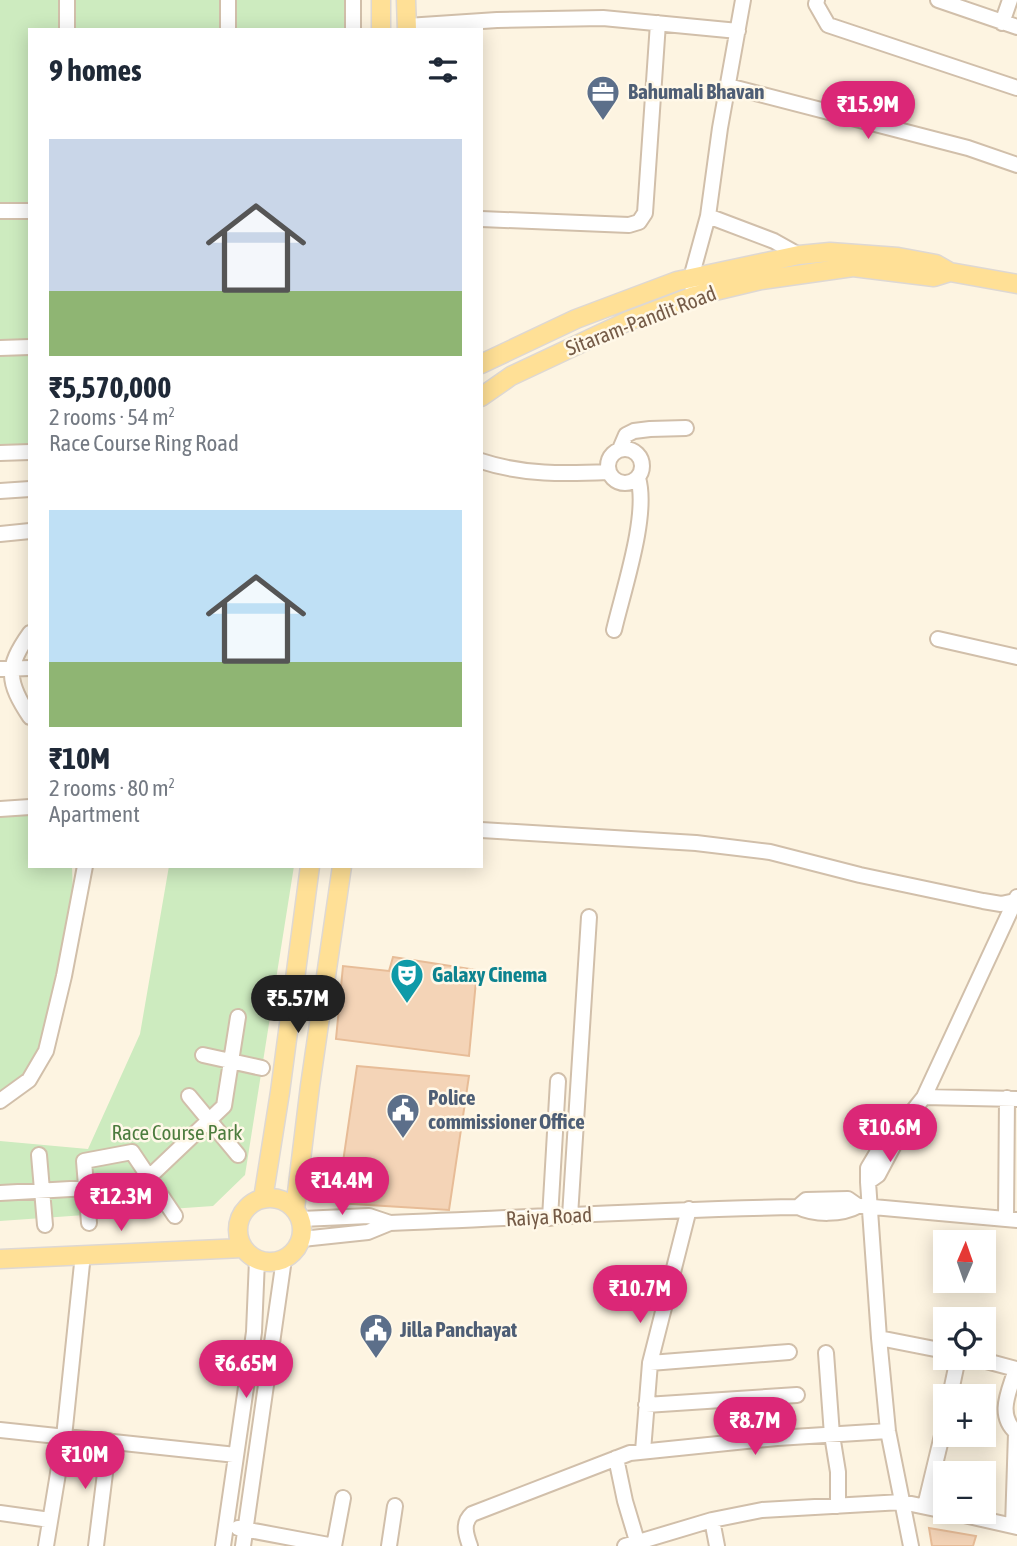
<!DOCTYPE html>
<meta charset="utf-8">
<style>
:root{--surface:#fff;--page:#f2f2f3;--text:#1f2937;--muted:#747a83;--accent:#db2777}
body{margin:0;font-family:"Asap Condensed",sans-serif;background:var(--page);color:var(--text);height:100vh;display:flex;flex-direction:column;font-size:26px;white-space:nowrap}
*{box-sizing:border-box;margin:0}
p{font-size:23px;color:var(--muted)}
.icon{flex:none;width:38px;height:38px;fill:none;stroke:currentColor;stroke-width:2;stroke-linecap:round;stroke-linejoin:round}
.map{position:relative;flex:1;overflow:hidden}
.panel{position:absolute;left:28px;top:28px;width:455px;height:840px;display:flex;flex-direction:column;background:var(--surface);border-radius:0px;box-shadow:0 4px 18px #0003}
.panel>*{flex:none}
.needle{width:46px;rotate:2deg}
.buttons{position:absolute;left:933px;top:1230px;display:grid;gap:14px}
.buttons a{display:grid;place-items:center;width:63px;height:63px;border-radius:0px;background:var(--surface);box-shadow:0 4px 18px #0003;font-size:35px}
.price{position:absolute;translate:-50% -60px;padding:0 16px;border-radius:24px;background:var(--accent);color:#fff;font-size:23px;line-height:46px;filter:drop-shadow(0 2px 4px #0008)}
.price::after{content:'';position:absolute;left:50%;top:42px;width:21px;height:16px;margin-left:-10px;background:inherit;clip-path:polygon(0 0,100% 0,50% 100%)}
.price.active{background:#222;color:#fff}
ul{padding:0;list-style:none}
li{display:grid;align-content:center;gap:14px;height:371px;padding:0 21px}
li span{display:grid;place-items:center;height:217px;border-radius:0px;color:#555}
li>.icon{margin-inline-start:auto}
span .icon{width:126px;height:126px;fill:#fffc;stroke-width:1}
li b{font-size:30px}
h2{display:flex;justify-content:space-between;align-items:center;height:84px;padding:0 21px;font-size:30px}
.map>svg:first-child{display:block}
.green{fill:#cdebbf}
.building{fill:#f4d4b7;stroke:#e7bc97;stroke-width:2}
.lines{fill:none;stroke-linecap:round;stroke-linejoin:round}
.minor-casing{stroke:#d1bfaa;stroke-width:18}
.major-casing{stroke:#ded8d3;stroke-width:21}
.minor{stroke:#fff;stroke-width:14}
.major{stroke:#ffe096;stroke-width:18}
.labels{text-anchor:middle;stroke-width:5;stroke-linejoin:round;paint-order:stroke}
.service-label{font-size:21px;font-weight:bold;fill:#4e5e75;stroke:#fff8e8;text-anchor:start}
.street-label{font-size:21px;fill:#755b47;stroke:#fff8e8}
.culture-label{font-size:21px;font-weight:bold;fill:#0d838f;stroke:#fff8e8;text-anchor:start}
.park-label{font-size:21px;fill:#4c7c3e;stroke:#fff8e8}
</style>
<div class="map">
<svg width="1017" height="1546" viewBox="0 0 1017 1546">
<rect width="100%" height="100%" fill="#fdf4e1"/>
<path class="green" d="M0 0H353V30H30V452L0 453Z
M30 800V866H72L74 923 54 1017 29 1080 0 1094V801Z
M169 866H294L245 1175 213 1206 0 1221V1141L88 1149 140 1034Z"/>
<path class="building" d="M393 957 477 970 469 1056 336 1039 343 966 389 971Z
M357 1066 469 1076 449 1210 337 1203Z
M929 1528 976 1536 973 1546H932Z"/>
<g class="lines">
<defs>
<path id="minor" d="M67 0V30
M228 0V30
M353 0V30
M743 0 720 128 708 216 774 241 799 255
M817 0 816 4 828 25 1017 88
M938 0 1017 27
M1002 23 1010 0
M407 26 497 20 603 18 738 31
M728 86 968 148 1017 165
M0 211H30
M481 219 629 225 639 222 645 213 658 23
M694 296 691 278 708 216
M0 348 30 347
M608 466a17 17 0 1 1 34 0a17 17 0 1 1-34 0Z
M620 449 626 435 634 431 650 429 686 428
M0 453 30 452
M481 461C523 475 565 474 608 472
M0 491 30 489
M0 534 30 531
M614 630C623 591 649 515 638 478
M30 633C5 668 7 682 30 717
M938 639 1017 657
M0 669 30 668
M0 809 30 807
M481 830 696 843 770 852 860 875 983 901 1001 904 1015 901 1017 897
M203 1055 262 1068
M189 1096 238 1155
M924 1097 1017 1099
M0 1101 29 1080 46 1051 64 976 85 866
M896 1132 887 1136 868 1168V1182L879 1338 888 1431 911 1546
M39 1155 45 1225
M868 1182 878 1175 896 1141V1132L924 1097 1015 901H1017
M0 1193 88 1188 145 1181 224 1106 238 1017
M862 1206 1017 1220
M570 1216 589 917
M550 1218 558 1081
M301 1219 369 1216 390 1223C526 1218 662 1209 798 1207 814 1215 842 1215 858 1206L848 1199 806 1200 798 1207
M1006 1219 1007 1098
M89 1223 84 1161 132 1152 175 1216
M302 1239 368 1232 390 1223
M879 1338 945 1351
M826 1353 832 1435 838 1472V1506
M975 1358 1016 1369C1009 1392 996 1415 1017 1433
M650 1363 789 1352
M950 1396 958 1358
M646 1405 797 1395
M0 1430 236 1455
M643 1451 650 1363 689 1209
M616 1458 625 1501 637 1541
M925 1506 945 1423
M951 1512 1017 1527
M0 1513 50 1520
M712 1520 717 1546
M1013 1526 1016 1433
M238 1528 334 1546
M46 1546 64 1437 83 1254
M96 1546 109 1441
M223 1546 254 1332 257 1260
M243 1546 284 1259
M334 1546 343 1498
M389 1546 395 1506
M470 1546C466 1535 462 1523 472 1514L630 1453 777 1438 888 1431
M625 1546 712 1520 762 1510 902 1502 945 1511"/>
<path id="major" d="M381 0V30
M406 0 407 30
M481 364 576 319 677 281 799 255 830 252 898 257 936 264 950 272
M481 397 511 376 628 321 694 296 761 280 853 267 934 277 950 272 1017 284
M238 1230a32 32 0 1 1 64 0a32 32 0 1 1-64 0Z
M263 1199 280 1092 310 866
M295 1209 310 1086 342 866
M0 1259 243 1248"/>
</defs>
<use href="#minor" class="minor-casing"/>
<use href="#major" class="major-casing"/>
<use href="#minor" class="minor"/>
<use href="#major" class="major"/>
</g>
<defs>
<symbol id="office-pin" viewBox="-11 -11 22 30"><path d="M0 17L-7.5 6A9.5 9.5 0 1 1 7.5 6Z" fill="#5c6f8a" stroke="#fff8e8"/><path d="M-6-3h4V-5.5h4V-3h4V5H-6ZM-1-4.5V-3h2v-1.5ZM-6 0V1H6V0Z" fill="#fff"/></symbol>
<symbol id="theatre-pin" viewBox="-11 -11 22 30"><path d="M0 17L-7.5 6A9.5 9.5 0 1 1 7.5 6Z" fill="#0f9aa8" stroke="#fff8e8"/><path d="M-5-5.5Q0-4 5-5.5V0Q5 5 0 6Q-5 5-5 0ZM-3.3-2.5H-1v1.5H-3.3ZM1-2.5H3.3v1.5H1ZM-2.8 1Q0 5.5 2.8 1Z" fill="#fff"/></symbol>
<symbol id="civic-pin" viewBox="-11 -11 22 30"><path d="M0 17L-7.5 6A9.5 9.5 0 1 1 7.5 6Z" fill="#5c6f8a" stroke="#fff8e8"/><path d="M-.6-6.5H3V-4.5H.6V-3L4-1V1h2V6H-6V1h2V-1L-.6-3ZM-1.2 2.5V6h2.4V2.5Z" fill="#fff"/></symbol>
</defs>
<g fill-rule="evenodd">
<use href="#office-pin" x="584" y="73" width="38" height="52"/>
<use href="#theatre-pin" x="388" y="956" width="38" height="52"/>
<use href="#civic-pin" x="384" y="1091" width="38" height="52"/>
<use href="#civic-pin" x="357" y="1311" width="38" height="52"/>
</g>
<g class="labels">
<g class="service-label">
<text x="628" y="99">Bahumali Bhavan</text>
<text x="428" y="1105">Police<tspan x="428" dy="24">commissioner Office</tspan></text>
<text x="400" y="1337">Jilla Panchayat</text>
</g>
<g class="street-label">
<text transform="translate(641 321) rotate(-21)" y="7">Sitaram-Pandit Road</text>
<text transform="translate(549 1217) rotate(-3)" y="7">Raiya Road</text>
</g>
<g class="culture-label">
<text x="432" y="982">Galaxy Cinema</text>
</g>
<g class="park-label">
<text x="177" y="1140">Race Course Park</text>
</g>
</g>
</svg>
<div class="buttons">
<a><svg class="needle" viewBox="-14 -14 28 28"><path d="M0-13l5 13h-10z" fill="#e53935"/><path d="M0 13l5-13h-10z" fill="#747a83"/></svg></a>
<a><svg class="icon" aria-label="locate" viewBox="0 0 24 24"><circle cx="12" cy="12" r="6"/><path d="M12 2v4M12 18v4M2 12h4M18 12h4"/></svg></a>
<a>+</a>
<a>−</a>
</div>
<b class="price" style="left:868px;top:141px">₹15.9M</b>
<b class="price active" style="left:298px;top:1035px">₹5.57M</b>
<b class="price" style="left:890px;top:1164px">₹10.6M</b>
<b class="price" style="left:342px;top:1217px">₹14.4M</b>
<b class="price" style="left:121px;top:1233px">₹12.3M</b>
<b class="price" style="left:640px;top:1325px">₹10.7M</b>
<b class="price" style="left:246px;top:1400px">₹6.65M</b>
<b class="price" style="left:755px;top:1457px">₹8.7M</b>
<b class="price" style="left:85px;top:1491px">₹10M</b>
<section class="panel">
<h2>9 homes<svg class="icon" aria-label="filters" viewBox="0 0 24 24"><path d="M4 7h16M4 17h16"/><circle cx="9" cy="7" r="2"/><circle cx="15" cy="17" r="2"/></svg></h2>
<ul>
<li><span style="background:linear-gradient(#c9d6e8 70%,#8fb573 0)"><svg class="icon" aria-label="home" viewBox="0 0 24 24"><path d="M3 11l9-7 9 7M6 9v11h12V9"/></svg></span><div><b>₹5,570,000</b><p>2 rooms · 54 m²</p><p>Race Course Ring Road</p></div></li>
<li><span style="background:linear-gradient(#bfe0f5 70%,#8fb573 0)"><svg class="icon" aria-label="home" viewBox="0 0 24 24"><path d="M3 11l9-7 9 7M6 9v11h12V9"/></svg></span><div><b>₹10M</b><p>2 rooms · 80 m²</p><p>Apartment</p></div></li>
</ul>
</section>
</div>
